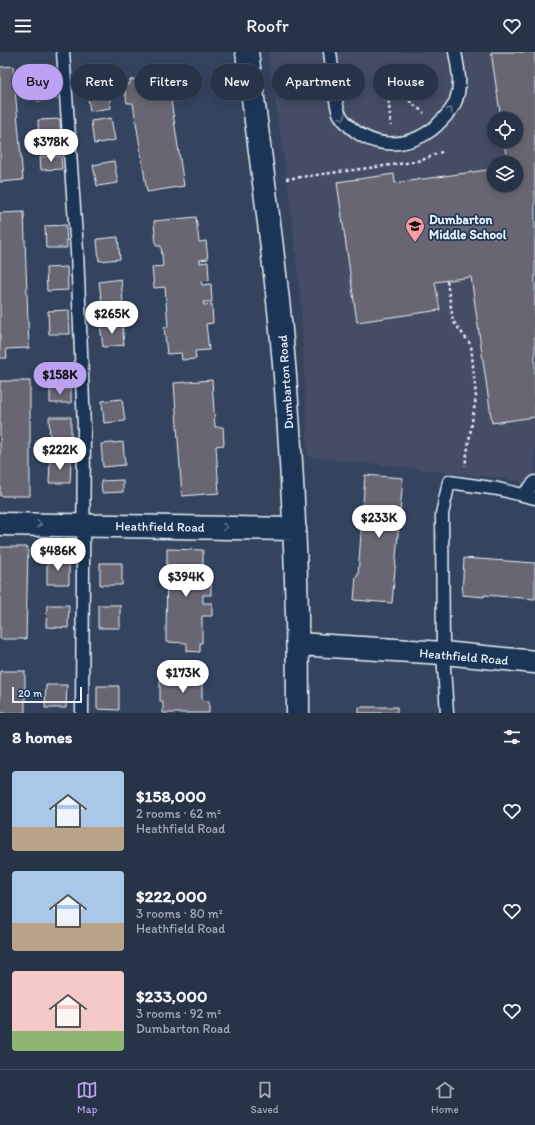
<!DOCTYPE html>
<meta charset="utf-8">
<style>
:root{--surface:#273347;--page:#2f3b4e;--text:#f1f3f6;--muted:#a4aab4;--line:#434e60;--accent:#bca0f2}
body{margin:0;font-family:Itim,sans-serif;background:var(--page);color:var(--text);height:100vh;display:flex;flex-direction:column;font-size:15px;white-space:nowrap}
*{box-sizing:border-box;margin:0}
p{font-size:13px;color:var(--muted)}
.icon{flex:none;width:22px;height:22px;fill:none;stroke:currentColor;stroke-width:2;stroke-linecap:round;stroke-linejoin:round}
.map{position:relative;height:661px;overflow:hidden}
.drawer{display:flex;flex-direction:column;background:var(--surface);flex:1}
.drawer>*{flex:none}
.hud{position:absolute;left:12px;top:12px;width:511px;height:36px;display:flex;gap:8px}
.fabs{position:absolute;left:487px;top:60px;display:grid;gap:8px}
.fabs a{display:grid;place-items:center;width:36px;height:36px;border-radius:50%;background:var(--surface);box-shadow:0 2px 10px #0003,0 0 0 1px var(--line);font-size:20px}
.scale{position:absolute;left:12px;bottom:10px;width:70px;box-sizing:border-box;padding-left:4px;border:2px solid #e8f1f8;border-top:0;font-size:11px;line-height:14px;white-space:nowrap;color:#e8f1f8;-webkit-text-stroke:3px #1d3557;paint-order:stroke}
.price{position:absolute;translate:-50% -34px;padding:0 9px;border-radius:14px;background:#fff;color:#222;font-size:13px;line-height:26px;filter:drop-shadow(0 1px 2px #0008)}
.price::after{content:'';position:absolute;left:50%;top:24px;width:12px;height:9px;margin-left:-6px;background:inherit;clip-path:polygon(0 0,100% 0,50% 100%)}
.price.on{background:var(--accent);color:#111}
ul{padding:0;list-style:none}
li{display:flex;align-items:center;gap:12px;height:100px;padding:0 12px}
li span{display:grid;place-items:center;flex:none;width:112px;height:80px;border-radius:4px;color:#555}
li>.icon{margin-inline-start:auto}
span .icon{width:48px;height:48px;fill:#fffc;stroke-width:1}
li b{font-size:17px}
h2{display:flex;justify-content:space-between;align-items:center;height:48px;padding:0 12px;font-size:17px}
.tag{padding:0 14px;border-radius:18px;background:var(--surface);box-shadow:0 2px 10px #0003,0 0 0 1px var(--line);font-size:14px;line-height:36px}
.tag.on{background:var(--accent);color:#111}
header{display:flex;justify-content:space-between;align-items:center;height:52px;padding:0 12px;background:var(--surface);font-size:18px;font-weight:600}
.tab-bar{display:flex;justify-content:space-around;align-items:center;height:56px;border-top:1px solid var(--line);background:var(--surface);font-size:11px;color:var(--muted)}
.tab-bar a{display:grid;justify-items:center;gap:2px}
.tab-bar .on{color:var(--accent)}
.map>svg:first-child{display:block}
.built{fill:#444e65;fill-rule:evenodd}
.building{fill:#696673;stroke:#e8f1f8}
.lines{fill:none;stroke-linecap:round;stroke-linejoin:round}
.lane-casing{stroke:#e8f1f8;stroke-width:15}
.street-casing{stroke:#e8f1f8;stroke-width:25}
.path{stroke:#e8f1f8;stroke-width:2.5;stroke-dasharray:3 3;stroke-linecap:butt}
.lane{stroke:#1d3557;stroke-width:12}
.street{stroke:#1d3557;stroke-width:22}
.oneway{stroke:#64778f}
.labels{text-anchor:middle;stroke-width:3.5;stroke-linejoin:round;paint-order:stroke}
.poi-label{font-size:13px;font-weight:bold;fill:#e8f1f8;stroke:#1d3557;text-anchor:start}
.street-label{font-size:13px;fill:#e8f1f8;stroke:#1d3557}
</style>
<header><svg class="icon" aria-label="menu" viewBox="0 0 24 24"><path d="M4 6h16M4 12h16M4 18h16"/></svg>Roofr<svg class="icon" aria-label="heart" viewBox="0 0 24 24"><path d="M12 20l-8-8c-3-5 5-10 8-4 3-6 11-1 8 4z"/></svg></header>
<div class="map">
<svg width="535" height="661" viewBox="0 0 535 661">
<rect width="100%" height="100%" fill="#34445f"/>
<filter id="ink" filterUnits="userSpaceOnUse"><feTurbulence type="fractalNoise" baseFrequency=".025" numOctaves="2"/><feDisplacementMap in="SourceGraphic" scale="8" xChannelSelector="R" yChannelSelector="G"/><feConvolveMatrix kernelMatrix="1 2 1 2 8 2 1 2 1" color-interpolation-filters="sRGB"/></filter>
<g filter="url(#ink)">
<path class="built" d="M268 0H535V433L499 426 308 405 301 247 288 134ZM494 67H516V89H494ZM494 111H516V133H494Z"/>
<path class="building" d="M491 0H535V365L492 371 471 225 435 230 440 258 357 270 337 130 394 122 395 131 494 117V133H516V111H507L504 89H516V67H501Z
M13 14 23 128 0 130V15Z
M167 22 184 134 147 140 133 51H127L124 33 130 32V28Z
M55 24 57 47 37 49 35 26Z
M109 43 111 56 90 59 88 46Z
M111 66 115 88 94 92 91 69Z
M60 67 61 90 39 91 38 68Z
M61 104 62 117 41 118 40 105Z
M114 109 118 131 97 134 93 113Z
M24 160 29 296 6 297 7 306H0V161Z
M196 165 199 190 206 189 208 207 200 208V211L208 210 209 228 201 229 202 233 211 232 212 250H203L204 253 212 252 213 271 206 272 209 298 195 299 196 307 182 308 181 301 167 302 164 275H168L165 235 154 236 152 215 163 214 161 194H156L154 169Z
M66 173 67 196H46L45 174Z
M118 185 120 207 99 209 97 187Z
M67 215 68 238 47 239 46 216Z
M121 227 123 250 102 252 99 230Z
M69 258 70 282H49L48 259Z
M122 270 124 293 103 295 100 273Z
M212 328 215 375H223L224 393 216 394 219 441 182 444 174 331Z
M0 329H30V444H0Z
M50 337H71V351H50Z
M122 347 125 369 104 371 102 349Z
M49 365H71V387L50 388Z
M123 390 125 413 103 415 101 392Z
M50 407H71L70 431H49Z
M365 423 403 426 392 551 354 548 356 524H358Z
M123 428V440L102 441 101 429Z
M0 495H28L26 587H0Z
M167 497 203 498V529H211V543H203V551H212V564H202V591H200V600L187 599V591L166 590Z
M464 506 535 511V547L484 543V545L462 543Z
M47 509H69V532H47Z
M100 511H122V533H100Z
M47 553H69L68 576 46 575Z
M98 553H120V576H98Z
M0 619H25V661H0Z
M160 621 202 622V648L209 649V661H163V649H160Z
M46 633H67L66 656H45Z
M97 634H119V658L97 657Z
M359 655H397V661H359Z"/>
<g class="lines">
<defs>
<path id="lane" d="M63 0 77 199 84 376 82 661
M330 0C332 12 335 56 340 63 365 100 414 100 442 68 447 63 454 55 456 48 462 32 458 17 455 0
M523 443 535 430
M447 661 443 601 442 462 449 430 498 437 535 446"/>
<path id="street" d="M247 0C259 93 272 185 281 278 293 405 298 533 298 661
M0 472 295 477
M298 592 443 601 535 610"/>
</defs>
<use href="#lane" class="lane-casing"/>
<use href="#street" class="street-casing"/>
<path class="path" d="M400 41 424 61
M388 43 391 74
M286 127 406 111 422 108 444 99
M447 229 453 269 471 293 476 345 465 414"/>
<use href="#lane" class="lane"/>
<use href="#street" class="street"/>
</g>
<defs><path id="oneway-chevron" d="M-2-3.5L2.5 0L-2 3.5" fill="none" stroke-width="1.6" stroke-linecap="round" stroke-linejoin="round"/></defs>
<g class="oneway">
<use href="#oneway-chevron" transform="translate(450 58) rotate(-53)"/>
<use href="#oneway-chevron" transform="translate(343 65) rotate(54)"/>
<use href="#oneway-chevron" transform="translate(39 472) rotate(1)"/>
<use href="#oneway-chevron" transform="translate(225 475) rotate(1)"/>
</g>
</g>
<defs>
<symbol id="school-pin" viewBox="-11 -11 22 30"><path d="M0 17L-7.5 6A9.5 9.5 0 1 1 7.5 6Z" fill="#ff9aa2" stroke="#1d3557"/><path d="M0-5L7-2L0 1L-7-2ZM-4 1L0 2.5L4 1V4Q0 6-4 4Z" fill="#111"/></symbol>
</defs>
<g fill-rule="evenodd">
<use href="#school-pin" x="404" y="163" width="22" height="30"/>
</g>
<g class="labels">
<g class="poi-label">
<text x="429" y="172">Dumbarton<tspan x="429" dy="15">Middle School</tspan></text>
</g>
<g class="street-label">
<text transform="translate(285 330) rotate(-94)" y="5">Dumbarton Road</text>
<text transform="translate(160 474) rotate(1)" y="5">Heathfield Road</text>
<text transform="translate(464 604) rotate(5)" y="5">Heathfield Road</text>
</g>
</g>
</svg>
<div class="fabs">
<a><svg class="icon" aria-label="locate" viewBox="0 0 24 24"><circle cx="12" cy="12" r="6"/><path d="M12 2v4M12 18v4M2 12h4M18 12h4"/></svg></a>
<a><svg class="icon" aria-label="layers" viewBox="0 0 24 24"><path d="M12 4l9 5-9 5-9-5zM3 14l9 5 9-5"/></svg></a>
</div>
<div class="scale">20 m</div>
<b class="price" style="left:51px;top:111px">$378K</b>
<b class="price" style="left:112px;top:283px">$265K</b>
<b class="price on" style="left:60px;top:344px">$158K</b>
<b class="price" style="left:60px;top:419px">$222K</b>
<b class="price" style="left:379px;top:487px">$233K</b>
<b class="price" style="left:58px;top:520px">$486K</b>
<b class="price" style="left:186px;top:546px">$394K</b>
<b class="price" style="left:183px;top:642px">$173K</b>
<div class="hud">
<a class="tag on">Buy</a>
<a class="tag">Rent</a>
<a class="tag">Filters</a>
<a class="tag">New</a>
<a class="tag">Apartment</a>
<a class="tag">House</a>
</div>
</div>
<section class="drawer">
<h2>8 homes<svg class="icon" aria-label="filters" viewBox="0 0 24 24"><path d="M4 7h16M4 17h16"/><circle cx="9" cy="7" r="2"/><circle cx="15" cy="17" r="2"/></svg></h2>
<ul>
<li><span style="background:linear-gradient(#a9c7e8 70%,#b9a48a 0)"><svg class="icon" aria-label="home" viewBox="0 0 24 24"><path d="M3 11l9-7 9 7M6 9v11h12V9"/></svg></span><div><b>$158,000</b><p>2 rooms · 62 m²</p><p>Heathfield Road</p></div><svg class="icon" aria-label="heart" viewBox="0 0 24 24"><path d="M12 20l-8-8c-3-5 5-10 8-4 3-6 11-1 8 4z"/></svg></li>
<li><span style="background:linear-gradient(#a9c7e8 65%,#b9a48a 0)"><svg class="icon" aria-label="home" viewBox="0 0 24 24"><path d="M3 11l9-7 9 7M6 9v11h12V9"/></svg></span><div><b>$222,000</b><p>3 rooms · 80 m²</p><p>Heathfield Road</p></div><svg class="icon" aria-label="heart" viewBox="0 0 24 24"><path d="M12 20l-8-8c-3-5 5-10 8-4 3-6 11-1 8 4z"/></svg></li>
<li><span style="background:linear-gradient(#f6c9c9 75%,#8fb573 0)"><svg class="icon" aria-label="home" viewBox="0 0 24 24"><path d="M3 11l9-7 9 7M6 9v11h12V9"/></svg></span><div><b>$233,000</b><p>3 rooms · 92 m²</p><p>Dumbarton Road</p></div><svg class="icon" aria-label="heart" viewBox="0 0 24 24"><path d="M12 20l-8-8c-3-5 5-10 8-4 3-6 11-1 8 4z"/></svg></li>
</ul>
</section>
<nav class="tab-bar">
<a class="on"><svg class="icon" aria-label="map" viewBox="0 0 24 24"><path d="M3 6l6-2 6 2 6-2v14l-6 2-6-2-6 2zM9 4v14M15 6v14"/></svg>Map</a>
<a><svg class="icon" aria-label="saved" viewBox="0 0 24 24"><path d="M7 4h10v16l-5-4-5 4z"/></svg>Saved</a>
<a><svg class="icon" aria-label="home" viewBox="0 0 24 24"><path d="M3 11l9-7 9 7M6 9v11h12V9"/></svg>Home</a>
</nav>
